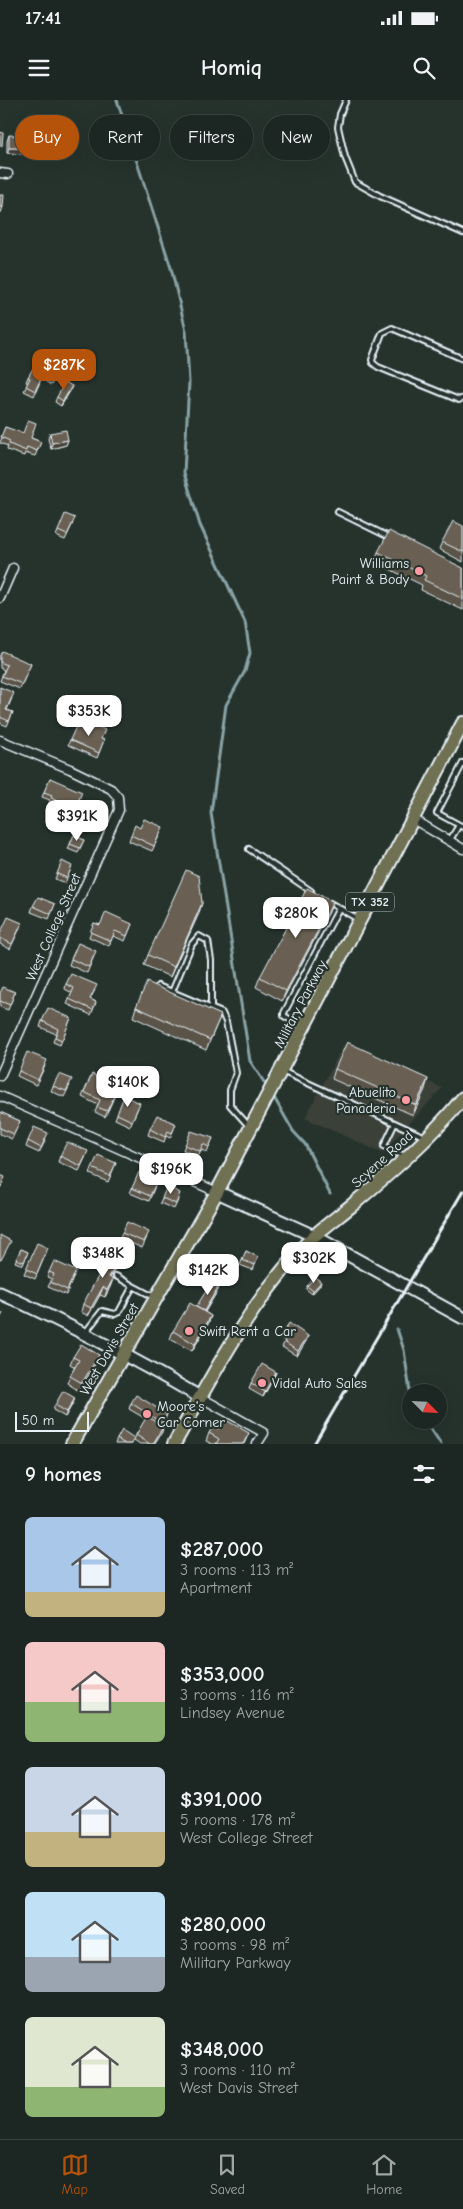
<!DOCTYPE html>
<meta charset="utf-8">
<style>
:root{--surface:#1c2622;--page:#252e2a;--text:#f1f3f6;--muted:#a0a5a5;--line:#3a4340;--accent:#b45309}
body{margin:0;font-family:"Comic Neue",sans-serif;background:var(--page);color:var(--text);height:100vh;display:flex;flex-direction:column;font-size:19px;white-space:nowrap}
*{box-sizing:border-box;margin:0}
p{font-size:16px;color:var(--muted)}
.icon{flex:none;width:28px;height:28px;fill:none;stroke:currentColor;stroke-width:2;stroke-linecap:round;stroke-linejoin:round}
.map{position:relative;height:1344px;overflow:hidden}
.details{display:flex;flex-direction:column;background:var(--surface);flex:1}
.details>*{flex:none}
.top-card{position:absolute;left:15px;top:15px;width:434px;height:45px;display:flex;gap:10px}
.needle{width:32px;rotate:114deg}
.buttons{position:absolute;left:402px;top:1284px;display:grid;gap:10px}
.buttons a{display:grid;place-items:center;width:45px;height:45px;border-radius:50%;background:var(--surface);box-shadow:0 5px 20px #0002,0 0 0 1px var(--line);font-size:25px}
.scale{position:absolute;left:15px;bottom:12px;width:74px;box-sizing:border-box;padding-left:5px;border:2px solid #e8f1f8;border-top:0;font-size:14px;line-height:18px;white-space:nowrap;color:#e8f1f8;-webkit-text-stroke:4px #26332d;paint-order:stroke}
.price{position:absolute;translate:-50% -42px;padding:0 11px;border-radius:10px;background:#fff;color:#222;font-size:16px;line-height:32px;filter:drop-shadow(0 1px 2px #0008)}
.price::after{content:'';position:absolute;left:50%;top:30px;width:15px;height:11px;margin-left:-8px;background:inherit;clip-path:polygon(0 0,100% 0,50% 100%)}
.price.on{background:var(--accent);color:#fff}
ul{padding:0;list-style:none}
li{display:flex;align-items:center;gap:15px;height:125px;padding:0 25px}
li span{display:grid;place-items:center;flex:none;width:140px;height:100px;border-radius:8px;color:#555}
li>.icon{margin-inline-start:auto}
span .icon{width:60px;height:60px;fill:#fffc;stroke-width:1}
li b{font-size:21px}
h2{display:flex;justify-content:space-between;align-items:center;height:60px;padding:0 25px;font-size:21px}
.pill{padding:0 18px;border-radius:22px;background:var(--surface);box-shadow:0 5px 20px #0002,0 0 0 1px var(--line);font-size:18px;line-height:45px}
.pill.on{background:var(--accent);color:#fff}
.status{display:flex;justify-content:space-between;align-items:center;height:35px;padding:0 25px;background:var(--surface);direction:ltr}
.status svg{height:14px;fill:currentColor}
header{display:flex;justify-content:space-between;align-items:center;height:65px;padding:0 25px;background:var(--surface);font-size:22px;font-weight:700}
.menu{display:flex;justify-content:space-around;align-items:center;height:70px;border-top:1px solid var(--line);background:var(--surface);font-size:14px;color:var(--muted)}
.menu a{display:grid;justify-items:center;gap:2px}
.menu .on{color:var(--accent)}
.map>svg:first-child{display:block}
.built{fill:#3a4038}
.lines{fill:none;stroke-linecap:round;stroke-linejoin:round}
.stream{stroke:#89a3a6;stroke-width:3}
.lane-casing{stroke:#e8f1f8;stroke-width:8}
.street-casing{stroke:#e8f1f8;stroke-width:11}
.secondary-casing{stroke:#e8f1f8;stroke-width:15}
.primary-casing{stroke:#e8f1f8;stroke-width:16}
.lane{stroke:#26332d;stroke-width:4}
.street{stroke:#26332d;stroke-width:8}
.secondary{stroke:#26332d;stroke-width:11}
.primary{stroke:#706f52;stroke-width:12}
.rail{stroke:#e8f1f8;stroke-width:3}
.wall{fill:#5a5347;stroke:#e8f1f8}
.shaded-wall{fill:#4a4339;stroke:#e8f1f8}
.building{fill:#696052;stroke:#e8f1f8}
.poi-dot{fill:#ff9aa2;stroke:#26332d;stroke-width:2}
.labels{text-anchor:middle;stroke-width:4.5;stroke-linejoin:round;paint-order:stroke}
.shield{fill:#26332d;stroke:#aeb8bb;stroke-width:1}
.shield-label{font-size:12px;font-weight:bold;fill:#e8f1f8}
.poi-label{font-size:14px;fill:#e8f1f8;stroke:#26332d;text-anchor:start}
.street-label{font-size:14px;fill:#e8f1f8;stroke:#26332d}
</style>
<div class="status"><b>17:41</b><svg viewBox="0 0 49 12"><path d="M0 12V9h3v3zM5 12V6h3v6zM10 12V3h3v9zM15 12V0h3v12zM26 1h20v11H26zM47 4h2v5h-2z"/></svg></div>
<header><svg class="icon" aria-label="menu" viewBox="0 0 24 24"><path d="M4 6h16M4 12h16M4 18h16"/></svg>Homiq<svg class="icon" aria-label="search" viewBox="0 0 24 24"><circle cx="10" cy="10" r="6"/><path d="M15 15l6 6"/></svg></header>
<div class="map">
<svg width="463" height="1344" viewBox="0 0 463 1344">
<rect width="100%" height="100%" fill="#26332d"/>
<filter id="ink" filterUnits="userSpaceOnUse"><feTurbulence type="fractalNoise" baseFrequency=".02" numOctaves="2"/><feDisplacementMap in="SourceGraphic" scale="10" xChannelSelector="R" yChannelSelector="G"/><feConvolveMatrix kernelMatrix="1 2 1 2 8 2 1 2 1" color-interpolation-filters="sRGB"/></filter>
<g filter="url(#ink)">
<path class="built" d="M344 944 442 988 382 1053 305 1018Z"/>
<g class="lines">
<path class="stream" d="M117 0 171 168 186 231 189 282 184 373 200 425 245 522 250 553 245 571 226 605 211 713 250 961 268 988
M272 994 293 1031 305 1044 330 1094
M397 1229 404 1250 411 1299
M425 1320 441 1344"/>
<defs>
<path id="lane" d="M346 0 340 14 338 27 345 57 355 82 380 96 463 133
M463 259 392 228 382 233 372 260 373 263 378 267 459 300 463 298
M338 412 389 437
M463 663 437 713 463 727
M450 740 459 725
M249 749 311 791
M330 803 358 819
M158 886 222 913 226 922 236 973 230 990V1005L248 1025
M172 892 192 844 199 836 208 841 211 860V908
M302 926 284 916V913L339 808
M284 972 425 1037
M395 1023 384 1046 404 1056
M133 1186 154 1197
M85 1233 102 1211 115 1214 119 1212 133 1186 116 1176"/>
<path id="street" d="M0 73 8 74
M0 498 13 468
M0 640 70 669 111 689 118 697 119 710 0 976
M413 719 463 749
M0 996 217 1092
M200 1297 264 1333 257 1344"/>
<path id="secondary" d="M217 1092 314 1136 463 1218
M0 1193C69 1224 134 1259 200 1297"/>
<path id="primary" d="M72 1344 217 1092 463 623
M174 1344C214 1272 254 1196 313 1137 325 1126 339 1116 351 1106 391 1072 430 1039 463 998"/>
</defs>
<use href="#lane" class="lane-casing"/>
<use href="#street" class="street-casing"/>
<use href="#secondary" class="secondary-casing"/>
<use href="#primary" class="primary-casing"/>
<use href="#lane" class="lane"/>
<use href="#street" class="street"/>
<use href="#secondary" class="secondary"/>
<use href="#primary" class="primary"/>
<path class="rail" d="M314 1344 463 1091"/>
</g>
<path class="wall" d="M9 35 27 48 25 54 7 53V41Z
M46 268 34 296 24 291 28 283 26 282 28 277Z
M44 277 54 280 51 285 43 280Z
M70 291 61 306 55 302 57 297Z
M5 327 41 342 35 356 25 353 24 356 7 350 8 346 0 343Z
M50 333 68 340 66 345 51 349 48 339Z
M73 423 65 440 56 436 58 431Z
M463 426V462L439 449 442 442Z
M378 452 463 468V510L421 490 422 485 375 462Z
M0 555 31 564 20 589 0 581 4 570 0 568Z
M0 587 12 598 7 610 13 612 7 626 0 623Z
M101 639 104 640 97 658 68 645 70 640Z
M50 678 80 697 73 714 49 704 50 700 42 697Z
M140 728 161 732 152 751 129 741 131 735Z
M74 735 84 740 78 753 68 749Z
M70 771 65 783 55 779 57 774Z
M55 804 49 819 31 812 33 806Z
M329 812 282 901 256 887 260 877Z
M199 813 170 877 144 865 148 855Z
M94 823 100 825 132 824 125 841 113 836 109 846 89 837Z
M20 828 10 849 0 844V834Z
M94 856 87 873 69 865 71 859Z
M66 884 95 890 90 899 96 902 91 915 67 904 72 893 65 889Z
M15 892 8 910 0 907V893Z
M136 907 221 915 206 950 133 917Z
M71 918 60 945 53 942 56 934 40 927 42 921Z
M45 966 36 985 17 976 19 971Z
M335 969 425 989 413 1015 332 979Z
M70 985 64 997 51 991 53 986Z
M117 991 105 1017 95 1012 98 1005 82 997 84 992Z
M138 1008 130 1026 115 1019 117 1014Z
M0 1012 20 1021 12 1039 0 1034Z
M150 1029H174L170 1038 166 1036 164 1042 148 1035Z
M213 1038 207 1052 201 1050 198 1056 183 1050 185 1045Z
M46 1039 39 1053 26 1047 28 1041Z
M60 1056H86L79 1071 58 1062Z
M116 1063 108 1082 90 1074 92 1068Z
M155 1086 149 1101 130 1093 132 1088Z
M162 1098H179L174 1109 160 1103Z
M122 1133 147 1137 142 1148 120 1138Z
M21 1149 28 1152 23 1165 15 1162Z
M246 1151 258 1157 253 1170 240 1165Z
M46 1153 35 1179 24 1174 26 1169Z
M118 1163 110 1178 113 1179 110 1187 105 1197 100 1195 88 1216 81 1212 83 1204Z
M49 1172 74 1176 66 1195 48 1187 52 1179 47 1177Z
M220 1184 218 1190 205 1212 211 1216 208 1224 192 1251 170 1239 173 1231 196 1207Z
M320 1185 312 1194 306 1189 307 1186Z
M283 1233 308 1236 306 1241 297 1256 282 1247 285 1241 281 1238Z
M99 1255 96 1263 79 1291 67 1283 70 1276 75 1267 70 1264 73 1257Z
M276 1272 274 1277 263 1297 249 1289 251 1283Z
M75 1298 73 1303 65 1317 53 1310 55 1305Z
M131 1303 167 1314 165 1320 161 1325 162 1332 154 1344H140L134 1340 136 1335 146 1319 129 1309Z
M218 1329 249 1333 244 1344H212L206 1341 209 1333Z
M134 1338 132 1344H115L117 1339Z"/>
<path class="shaded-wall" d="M9 48H27L25 54 7 53Z
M0 107H3L1 113 0 112Z
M72 286 70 291 61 306 63 301Z
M68 340 66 345 51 349 52 343Z
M333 802 329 812 282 901 286 891Z
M202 803 199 813 170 877 174 867Z
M428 979 425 989 413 1015 416 1005Z
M121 1156 118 1163 106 1185 109 1177Z
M113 1179 110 1187 105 1197 107 1190Z
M321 1182 320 1185 312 1194 313 1191Z
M220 1184 218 1190 202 1216 204 1211Z
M103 1187 100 1195 88 1216 91 1208Z
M211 1216 208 1224 192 1251 195 1244Z
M308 1236 306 1241 297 1256 298 1251Z
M99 1255 96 1263 79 1291 82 1283Z
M276 1272 274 1277 263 1297 265 1292Z
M75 1298 73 1303 65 1317 67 1312Z
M163 1327 162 1332 154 1344H153Z"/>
<path class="building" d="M0 32 3 33 2 46H0Z
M9 35 28 36 27 48H9Z
M0 95H4L3 107H0Z
M36 263 46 268 35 291 26 286 30 278 28 277Z
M47 272 55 277 52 282 44 277Z
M65 282 72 286 63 301 57 297Z
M28 320 36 323 31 338 41 342 37 351 27 347 26 351 9 344 10 341 1 337 5 327 23 333Z
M66 330 68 340 52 343 50 333Z
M65 414 75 418 67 435 58 431Z
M453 421 463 426V452L442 442Z
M389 431 463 468V499L424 480 426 476 378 452Z
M2 551 31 564 22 584 2 576 7 565 0 562V555Z
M0 587 14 593 6 610 13 612 9 621 0 617Z
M78 622 93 629 95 625 105 630 101 639 104 640 99 653 70 640Z
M50 678 82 692 75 709 51 698 52 695 44 692Z
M144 719 163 727 154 746 131 735 135 725 140 728Z
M74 735 84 740 80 748 70 744Z
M62 761 72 766 67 778 57 774Z
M186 770 199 776 202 803 174 867 148 855Z
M307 788 333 802 286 891 260 877Z
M38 797 55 804 51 814 33 806Z
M106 812 132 824 127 836 115 831 111 841 90 832 94 823 100 825Z
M8 817 22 823 12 844 0 838V834Z
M78 843 96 851 89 867 71 859Z
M71 874 97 885 90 899 96 902 93 910 69 899 74 888 66 884Z
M147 882 221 915 210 940 136 907Z
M3 887 15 892 10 905 0 901V893Z
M48 908 71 918 62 940 55 937 58 929 42 921Z
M347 942 428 979 416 1005 335 969Z
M27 952 47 960 38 980 19 971Z
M59 974 72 979 66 991 53 986Z
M92 974 119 986 107 1011 97 1007 100 1000 84 992Z
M124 996 140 1003 132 1021 117 1014Z
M0 1012 20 1021 14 1034 0 1028Z
M157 1015 176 1024 172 1033 168 1031 165 1037 150 1029Z
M34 1027 48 1033 41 1048 28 1041Z
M191 1031 213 1038 209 1047 203 1044 200 1051 185 1045Z
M67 1042 88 1051 81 1066 60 1056Z
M98 1055 116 1063 110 1076 92 1068Z
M139 1072 157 1081 150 1096 132 1088Z
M0 1075 5 1077 0 1089Z
M167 1086 180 1093 176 1104 162 1098Z
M127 1122 149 1132 144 1142 122 1133Z
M0 1135 11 1141 1 1160H0Z
M37 1143 48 1148 37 1174 26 1169Z
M21 1149 28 1152 24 1162 16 1159Z
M112 1151 121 1156 109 1177 113 1179 107 1190 103 1187 91 1208 83 1204Z
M246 1151 258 1157 255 1165 242 1160Z
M54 1161 76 1171 67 1190 50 1182 54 1174 49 1172Z
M315 1177 321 1182 313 1191 307 1186Z
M213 1180 220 1184 204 1211 196 1207Z
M190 1203 211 1216 195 1244 173 1231Z
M0 1212 3 1213 0 1219Z
M289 1223 308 1236 298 1251 284 1242 288 1236 283 1233Z
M81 1244 99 1255 82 1283 70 1276 79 1260 73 1257Z
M262 1264 276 1272 265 1292 251 1283Z
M63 1291 75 1298 67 1312 55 1305Z
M136 1295 167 1314 162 1323 131 1303Z
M147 1316 163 1327 153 1344H150L136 1335Z
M224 1319 249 1333 243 1344H216L219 1339 209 1333 213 1326 218 1329Z
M122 1330 134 1338 131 1344H125L117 1339Z"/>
</g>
<g class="poi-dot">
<circle cx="419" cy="471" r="5"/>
<circle cx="406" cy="1000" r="5"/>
<circle cx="189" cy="1231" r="5"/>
<circle cx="262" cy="1283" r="5"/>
<circle cx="147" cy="1314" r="5"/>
</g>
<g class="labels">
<rect class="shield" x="346" y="792.5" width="48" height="19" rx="4"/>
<g class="shield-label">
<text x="370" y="806">TX 352</text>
</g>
<g class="poi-label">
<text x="409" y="468" text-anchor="end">Williams<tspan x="409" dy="16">Paint &amp; Body</tspan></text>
<text x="396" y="997" text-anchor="end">Abuelito<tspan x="396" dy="16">Panaderia</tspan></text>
<text x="199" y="1236">Swift Rent a Car</text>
<text x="272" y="1288">Vidal Auto Sales</text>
<text x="157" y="1311">Moore's<tspan x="157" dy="16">Car Corner</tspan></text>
</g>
<g class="street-label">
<text transform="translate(53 827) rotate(-66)" y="5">West College Street</text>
<text transform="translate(300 904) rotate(-62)" y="5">Military Parkway</text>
<text transform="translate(382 1059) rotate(-42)" y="5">Scyene Road</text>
<text transform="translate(109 1249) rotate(-60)" y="5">West Davis Street</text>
</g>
</g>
</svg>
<div class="buttons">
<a><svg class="needle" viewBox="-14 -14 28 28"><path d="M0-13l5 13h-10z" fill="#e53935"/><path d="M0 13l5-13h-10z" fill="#a0a5a5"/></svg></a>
</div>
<div class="scale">50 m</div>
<b class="price on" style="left:64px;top:291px">$287K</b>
<b class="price" style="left:89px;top:637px">$353K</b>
<b class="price" style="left:77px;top:742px">$391K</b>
<b class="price" style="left:296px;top:839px">$280K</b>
<b class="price" style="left:128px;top:1008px">$140K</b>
<b class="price" style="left:171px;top:1095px">$196K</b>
<b class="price" style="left:103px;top:1179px">$348K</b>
<b class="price" style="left:314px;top:1184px">$302K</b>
<b class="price" style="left:208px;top:1196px">$142K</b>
<div class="top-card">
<a class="pill on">Buy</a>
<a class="pill">Rent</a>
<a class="pill">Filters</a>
<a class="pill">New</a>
</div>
</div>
<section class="details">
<h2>9 homes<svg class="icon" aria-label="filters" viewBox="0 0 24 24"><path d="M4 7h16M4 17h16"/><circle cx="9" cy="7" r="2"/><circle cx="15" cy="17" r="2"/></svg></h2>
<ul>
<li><span style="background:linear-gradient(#a9c7e8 75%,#c2b280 0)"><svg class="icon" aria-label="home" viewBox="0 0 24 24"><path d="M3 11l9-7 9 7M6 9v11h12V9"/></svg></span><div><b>$287,000</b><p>3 rooms · 113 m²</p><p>Apartment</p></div></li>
<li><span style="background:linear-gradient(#f6c9c9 60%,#8fb573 0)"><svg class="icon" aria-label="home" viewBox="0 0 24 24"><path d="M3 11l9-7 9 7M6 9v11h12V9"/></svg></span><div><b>$353,000</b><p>3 rooms · 116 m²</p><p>Lindsey Avenue</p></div></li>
<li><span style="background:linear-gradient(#c9d6e8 65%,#c2b280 0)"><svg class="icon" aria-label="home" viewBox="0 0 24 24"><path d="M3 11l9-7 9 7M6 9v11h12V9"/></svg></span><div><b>$391,000</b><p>5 rooms · 178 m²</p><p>West College Street</p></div></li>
<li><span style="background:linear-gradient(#bfe0f5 65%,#9aa5b1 0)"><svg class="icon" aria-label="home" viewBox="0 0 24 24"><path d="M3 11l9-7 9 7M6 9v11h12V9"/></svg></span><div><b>$280,000</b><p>3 rooms · 98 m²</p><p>Military Parkway</p></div></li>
<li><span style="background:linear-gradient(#dfe7d0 70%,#8fb573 0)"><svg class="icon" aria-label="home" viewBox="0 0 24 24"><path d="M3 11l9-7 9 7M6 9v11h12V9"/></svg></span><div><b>$348,000</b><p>3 rooms · 110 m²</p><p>West Davis Street</p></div></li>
</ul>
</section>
<nav class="menu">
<a class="on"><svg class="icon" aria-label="map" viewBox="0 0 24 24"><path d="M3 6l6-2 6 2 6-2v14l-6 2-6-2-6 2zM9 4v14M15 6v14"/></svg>Map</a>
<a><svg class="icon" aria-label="saved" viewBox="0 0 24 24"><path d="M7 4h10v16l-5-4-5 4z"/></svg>Saved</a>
<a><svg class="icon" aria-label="home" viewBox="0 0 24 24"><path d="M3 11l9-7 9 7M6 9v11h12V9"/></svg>Home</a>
</nav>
